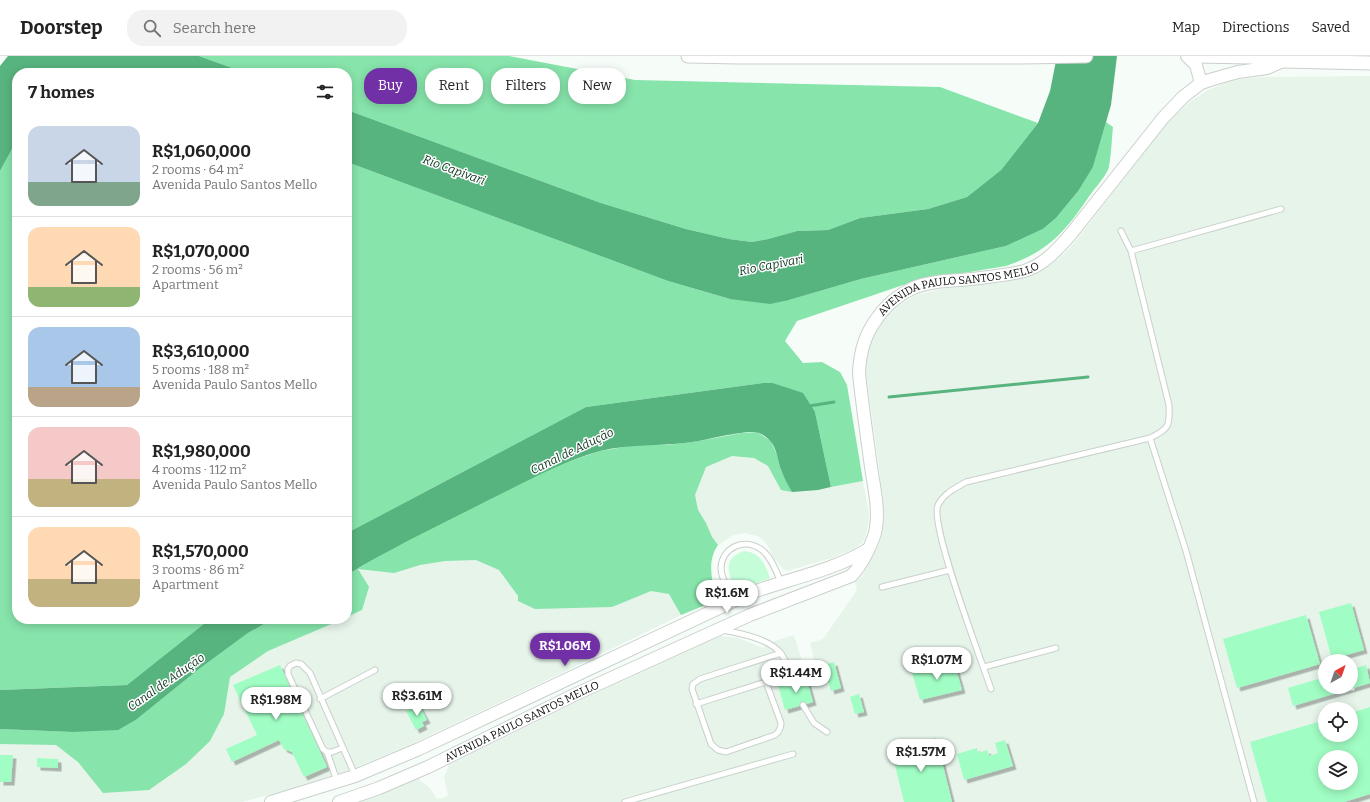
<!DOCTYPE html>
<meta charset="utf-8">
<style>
:root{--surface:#fff;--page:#f2f2f2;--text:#222;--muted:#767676;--line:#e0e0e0;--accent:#7130a5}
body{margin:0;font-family:Bitter,serif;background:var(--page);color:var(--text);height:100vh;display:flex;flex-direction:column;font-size:15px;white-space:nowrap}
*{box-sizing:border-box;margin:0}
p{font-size:13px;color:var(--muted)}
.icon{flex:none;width:22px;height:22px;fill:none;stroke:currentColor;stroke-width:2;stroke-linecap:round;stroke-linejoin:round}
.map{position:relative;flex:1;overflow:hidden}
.details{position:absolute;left:12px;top:12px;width:340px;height:556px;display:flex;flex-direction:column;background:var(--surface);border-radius:16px;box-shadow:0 2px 10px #0003}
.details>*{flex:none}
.guide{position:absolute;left:364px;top:12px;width:380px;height:36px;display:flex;gap:8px}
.needle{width:26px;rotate:40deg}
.buttons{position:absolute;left:1318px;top:598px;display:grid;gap:8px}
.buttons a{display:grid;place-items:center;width:40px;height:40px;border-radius:50%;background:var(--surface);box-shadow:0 2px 10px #0003;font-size:20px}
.price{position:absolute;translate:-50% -34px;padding:0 9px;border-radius:14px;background:#fff;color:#222;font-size:13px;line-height:26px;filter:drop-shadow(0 1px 2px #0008)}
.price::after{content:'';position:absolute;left:50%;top:24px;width:12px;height:9px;margin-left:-6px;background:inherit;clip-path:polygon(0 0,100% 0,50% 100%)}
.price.active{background:var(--accent);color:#fff}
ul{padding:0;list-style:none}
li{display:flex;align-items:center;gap:12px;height:100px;padding:0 16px}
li+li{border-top:1px solid var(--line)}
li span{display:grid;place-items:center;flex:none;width:112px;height:80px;border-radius:12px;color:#555}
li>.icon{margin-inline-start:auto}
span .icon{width:48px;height:48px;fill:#fffc;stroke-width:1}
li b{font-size:17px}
h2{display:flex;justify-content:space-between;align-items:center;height:48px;padding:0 16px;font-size:17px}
.tag{padding:0 14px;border-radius:16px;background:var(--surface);box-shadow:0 2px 10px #0003;font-size:14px;line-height:36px}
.tag.active{background:var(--accent);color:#fff}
header{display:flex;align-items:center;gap:24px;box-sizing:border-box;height:56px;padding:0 20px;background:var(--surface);border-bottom:1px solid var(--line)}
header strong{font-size:19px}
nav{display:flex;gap:22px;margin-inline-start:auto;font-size:14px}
.search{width:280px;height:36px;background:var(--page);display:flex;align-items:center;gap:10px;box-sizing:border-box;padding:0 14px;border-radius:16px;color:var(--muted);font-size:15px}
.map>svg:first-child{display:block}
.built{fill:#e6f4ea;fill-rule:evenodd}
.green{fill:#c4fdd8}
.forest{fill:#87e4ab}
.water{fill:#58b47e}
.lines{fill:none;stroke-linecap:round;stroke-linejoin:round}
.stream{stroke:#58b47e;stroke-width:3}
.building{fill:#a0fdc3;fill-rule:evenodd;filter:url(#shadow)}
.service-casing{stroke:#c9d0cb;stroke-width:7}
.tertiary-casing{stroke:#c9d0cb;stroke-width:14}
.secondary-casing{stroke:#c9d0cb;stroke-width:15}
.service{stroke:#fff;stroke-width:5}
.tertiary{stroke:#fff;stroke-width:12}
.secondary{stroke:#fff;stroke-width:13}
.labels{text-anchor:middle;stroke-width:3;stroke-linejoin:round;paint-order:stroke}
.street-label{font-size:11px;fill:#0e100e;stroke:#fff}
.water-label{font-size:12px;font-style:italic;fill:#0a331d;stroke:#fff}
</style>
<header>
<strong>Doorstep</strong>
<div class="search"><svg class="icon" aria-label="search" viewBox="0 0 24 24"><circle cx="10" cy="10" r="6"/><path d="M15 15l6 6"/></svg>Search here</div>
<nav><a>Map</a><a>Directions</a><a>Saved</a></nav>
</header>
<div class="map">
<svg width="1370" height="746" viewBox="0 0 1370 746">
<defs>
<filter id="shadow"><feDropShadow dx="3.5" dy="3.5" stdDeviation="0" flood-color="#0004"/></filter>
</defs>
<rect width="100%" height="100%" fill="#f6fdf8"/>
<path class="built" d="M1370 20V746H362L418 723 430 732 437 743 443 742 448 739 444 722 449 709 578 645 720 580 738 582 764 592 768 587 794 579 809 627 819 624 810 587 823 583 857 534 855 526 862 520 867 512 879 488 883 473V441L866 317 867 302 870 289 876 275 887 260 900 249 916 239 942 233 1004 226 1027 221 1052 208 1064 198 1077 183 1168 66 1188 47 1208 34 1225 27 1241 23 1262 21ZM1325 605H1351V631H1325ZM1325 653H1351V679H1325ZM1325 701H1351V727H1325Z
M742 377 818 434 863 425 869 458 868 471 865 482 861 488 853 493 832 502 787 515 783 513 773 501 767 488 760 481 746 477 733 479 716 491 711 505 712 520 714 534 703 550 681 559 564 616 416 686 352 713 283 735 242 746H0V673L72 676 273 563H347V519L553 411Z"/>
<path class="green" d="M744 495C759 496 765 507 770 522L735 535C729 516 721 504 744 495Z"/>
<path class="forest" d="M199 0H509L635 24 940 31 1038 67 1001 114 967 141 928 153 860 162 828 174 797 175 768 183 752 186 729 183 686 173 601 147 347 54V17H246Z
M1106 66 1113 71C1112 80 1111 106 1108 114 1104 122 1096 131 1090 139 1065 176 1049 195 1006 210L915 225 797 265 785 285 803 307 822 306 840 316 847 329 863 425 831 431 815 356 787 332 773 327H763L586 351 347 477V106L668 225 730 243 789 244 861 223 1006 190 1043 173 1056 162 1079 134 1093 111Z
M17 84V563H210L127 629 0 634V115Z
M757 376 771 385 777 399 781 415 792 436 781 434 768 410 754 402 732 400 706 411 695 439 698 454 706 467 712 481 718 489C708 503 711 519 714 534L703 550 681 559 669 538 651 535 612 551 535 553 518 545V540L499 514 476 504 445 505 420 509 394 517 358 513 369 531 362 554 347 561V519L400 488 437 468 489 444 553 411 600 395 636 389H667L699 385 742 377Z
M273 563H343L268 595 230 621 224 658 210 685 186 708 149 734 103 737 78 706 56 689 0 688V673L72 676 137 663 199 613 248 577Z"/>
<path class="water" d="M8 0H199L246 17H17V84L0 115V10Z
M1057 0H1117L1111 49 1093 111 1079 134 1056 162 1043 173 1006 190 861 223 789 244 770 248 730 243 668 225 347 106V54L601 147 686 173 729 183 752 186 768 183 797 175 828 174 860 162 928 153 967 141 1001 114 1038 67 1050 35Z
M763 327H773L803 337 815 356 831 431 818 434 792 436C788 429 784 422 781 414 776 398 777 385 759 377 749 373 711 383 699 385 666 391 632 387 600 395 560 406 526 426 489 444 441 468 393 491 347 519V477L586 351Z
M210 563H273L248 577 199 613 137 663 118 674 72 676 0 673V634L127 629Z"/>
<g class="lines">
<path class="stream" d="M889 341 1088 321
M809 350 834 346"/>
</g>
<path class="building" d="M1351 547 1364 594 1332 603 1319 556Z
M1306 559 1320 608 1237 632 1223 583Z
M834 606 841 632 831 635 823 609Z
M954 606 962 634 920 644 912 617Z
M280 609 327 711 304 721 292 696 284 693 279 684 232 706 226 693 257 679 233 629Z
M1366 609 1370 627 1293 650 1288 632 1325 621V631H1351V614Z
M806 621 813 646 785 654 778 629Z
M859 638 864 656 855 658 850 641Z
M419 649 427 664 422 666 424 670 416 674 406 655Z
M1370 651V738L1344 746H1267L1250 686 1325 664V679H1351V657ZM1325 701H1351V727H1325Z
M936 682 952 746H904L891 693Z
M1005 684 1013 710 964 724 957 698 977 692 978 697 987 694 989 700 998 697 995 687Z
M0 699H13L11 726H0Z
M37 702 58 703V712L37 711Z"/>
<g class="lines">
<defs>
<path id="service" d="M1131 195 1281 153
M1150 382 1186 495 1254 746
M882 531 950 514
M733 545C729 535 721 523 721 512 722 491 745 481 762 494 771 501 776 515 781 526
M722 574C739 577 772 583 782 599 787 607 790 616 794 624
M984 611 1056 592
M766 626 781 667C781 673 779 676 775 679L726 696 718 694 711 688 692 633 693 628 700 623 781 597
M991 633C982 606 929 468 938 449 944 437 956 432 966 426L1150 382C1169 373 1170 370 1169 349L1131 195 1121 175
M320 643 375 614
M696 648 791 618
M803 649 814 667 827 676
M342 692 332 696H327L323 693 288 618V613L290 610 296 607 301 608 310 617 355 719
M327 696 337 725
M625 746 793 698"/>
<g id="tertiary">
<path d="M1187 0 1196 9 1201 27"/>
<path d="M271 746 355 720 419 693 753 536C789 523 834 514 867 494"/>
<path id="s1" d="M339 746 379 732 428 711 574 639 750 559 851 520C861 511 874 485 876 472 879 452 874 431 871 411 867 380 862 348 859 317 860 295 865 278 878 261 886 249 900 238 913 232 927 226 945 225 961 224 981 222 1004 220 1024 215 1044 209 1058 193 1071 178L1163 62 1183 41 1201 27 1213 23 1238 16 1267 12 1283 5"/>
</g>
<path id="secondary" d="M688 0 739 1H1022L1086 0
M1196 0 1251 1 1283 5 1370 7"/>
</defs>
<use href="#service" class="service-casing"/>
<use href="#tertiary" class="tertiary-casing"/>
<use href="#secondary" class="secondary-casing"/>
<use href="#service" class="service"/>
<use href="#tertiary" class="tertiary"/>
<use href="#secondary" class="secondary"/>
</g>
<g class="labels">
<g class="street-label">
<text dy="4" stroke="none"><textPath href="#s1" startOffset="920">AVENIDA PAULO SANTOS MELLO</textPath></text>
<text dy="4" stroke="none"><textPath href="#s1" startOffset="200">AVENIDA PAULO SANTOS MELLO</textPath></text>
</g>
<g class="water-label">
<text transform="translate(454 114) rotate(20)" y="4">Rio Capivari</text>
<text transform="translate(771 209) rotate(-11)" y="4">Rio Capivari</text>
<text transform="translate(572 395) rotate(-26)" y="4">Canal de Adução</text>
<text transform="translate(166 626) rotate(-35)" y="4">Canal de Adução</text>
</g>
</g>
</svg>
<div class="buttons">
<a><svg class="needle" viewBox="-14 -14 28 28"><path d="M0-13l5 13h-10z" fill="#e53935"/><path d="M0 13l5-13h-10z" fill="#767676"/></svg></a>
<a><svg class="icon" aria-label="locate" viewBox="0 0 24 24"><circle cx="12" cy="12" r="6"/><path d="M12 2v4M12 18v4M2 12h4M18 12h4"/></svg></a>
<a><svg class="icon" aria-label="layers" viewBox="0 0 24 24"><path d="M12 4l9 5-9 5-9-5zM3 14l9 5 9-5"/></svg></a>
</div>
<b class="price" style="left:727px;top:558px">R$1.6M</b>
<b class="price active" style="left:565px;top:611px">R$1.06M</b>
<b class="price" style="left:937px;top:625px">R$1.07M</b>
<b class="price" style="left:796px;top:638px">R$1.44M</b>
<b class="price" style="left:417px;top:661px">R$3.61M</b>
<b class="price" style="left:276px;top:665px">R$1.98M</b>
<b class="price" style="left:921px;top:717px">R$1.57M</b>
<div class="guide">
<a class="tag active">Buy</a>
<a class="tag">Rent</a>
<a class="tag">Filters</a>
<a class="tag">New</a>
</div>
<section class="details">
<h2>7 homes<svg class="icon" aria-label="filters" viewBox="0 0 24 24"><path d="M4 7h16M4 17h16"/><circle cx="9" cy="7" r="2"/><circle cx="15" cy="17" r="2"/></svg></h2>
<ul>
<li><span style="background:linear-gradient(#c9d6e8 70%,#7fa58c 0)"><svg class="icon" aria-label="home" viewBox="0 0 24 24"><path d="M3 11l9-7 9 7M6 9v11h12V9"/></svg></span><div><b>R$1,060,000</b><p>2 rooms · 64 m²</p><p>Avenida Paulo Santos Mello</p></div></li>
<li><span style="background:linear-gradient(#ffd9b3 75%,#8fb573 0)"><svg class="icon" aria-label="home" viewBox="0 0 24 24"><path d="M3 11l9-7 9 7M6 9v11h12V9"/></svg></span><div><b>R$1,070,000</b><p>2 rooms · 56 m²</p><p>Apartment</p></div></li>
<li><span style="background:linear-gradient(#a9c7e8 75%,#b9a48a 0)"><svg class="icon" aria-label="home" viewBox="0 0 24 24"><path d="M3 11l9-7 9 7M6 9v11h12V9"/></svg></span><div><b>R$3,610,000</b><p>5 rooms · 188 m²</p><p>Avenida Paulo Santos Mello</p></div></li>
<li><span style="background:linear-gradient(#f6c9c9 65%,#c2b280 0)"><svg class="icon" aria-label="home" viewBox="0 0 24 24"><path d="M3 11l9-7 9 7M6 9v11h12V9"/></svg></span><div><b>R$1,980,000</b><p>4 rooms · 112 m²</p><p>Avenida Paulo Santos Mello</p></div></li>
<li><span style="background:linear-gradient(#ffd9b3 65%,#c2b280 0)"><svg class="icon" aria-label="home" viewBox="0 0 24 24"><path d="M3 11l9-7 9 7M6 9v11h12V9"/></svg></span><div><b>R$1,570,000</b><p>3 rooms · 86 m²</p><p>Apartment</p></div></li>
</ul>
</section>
</div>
